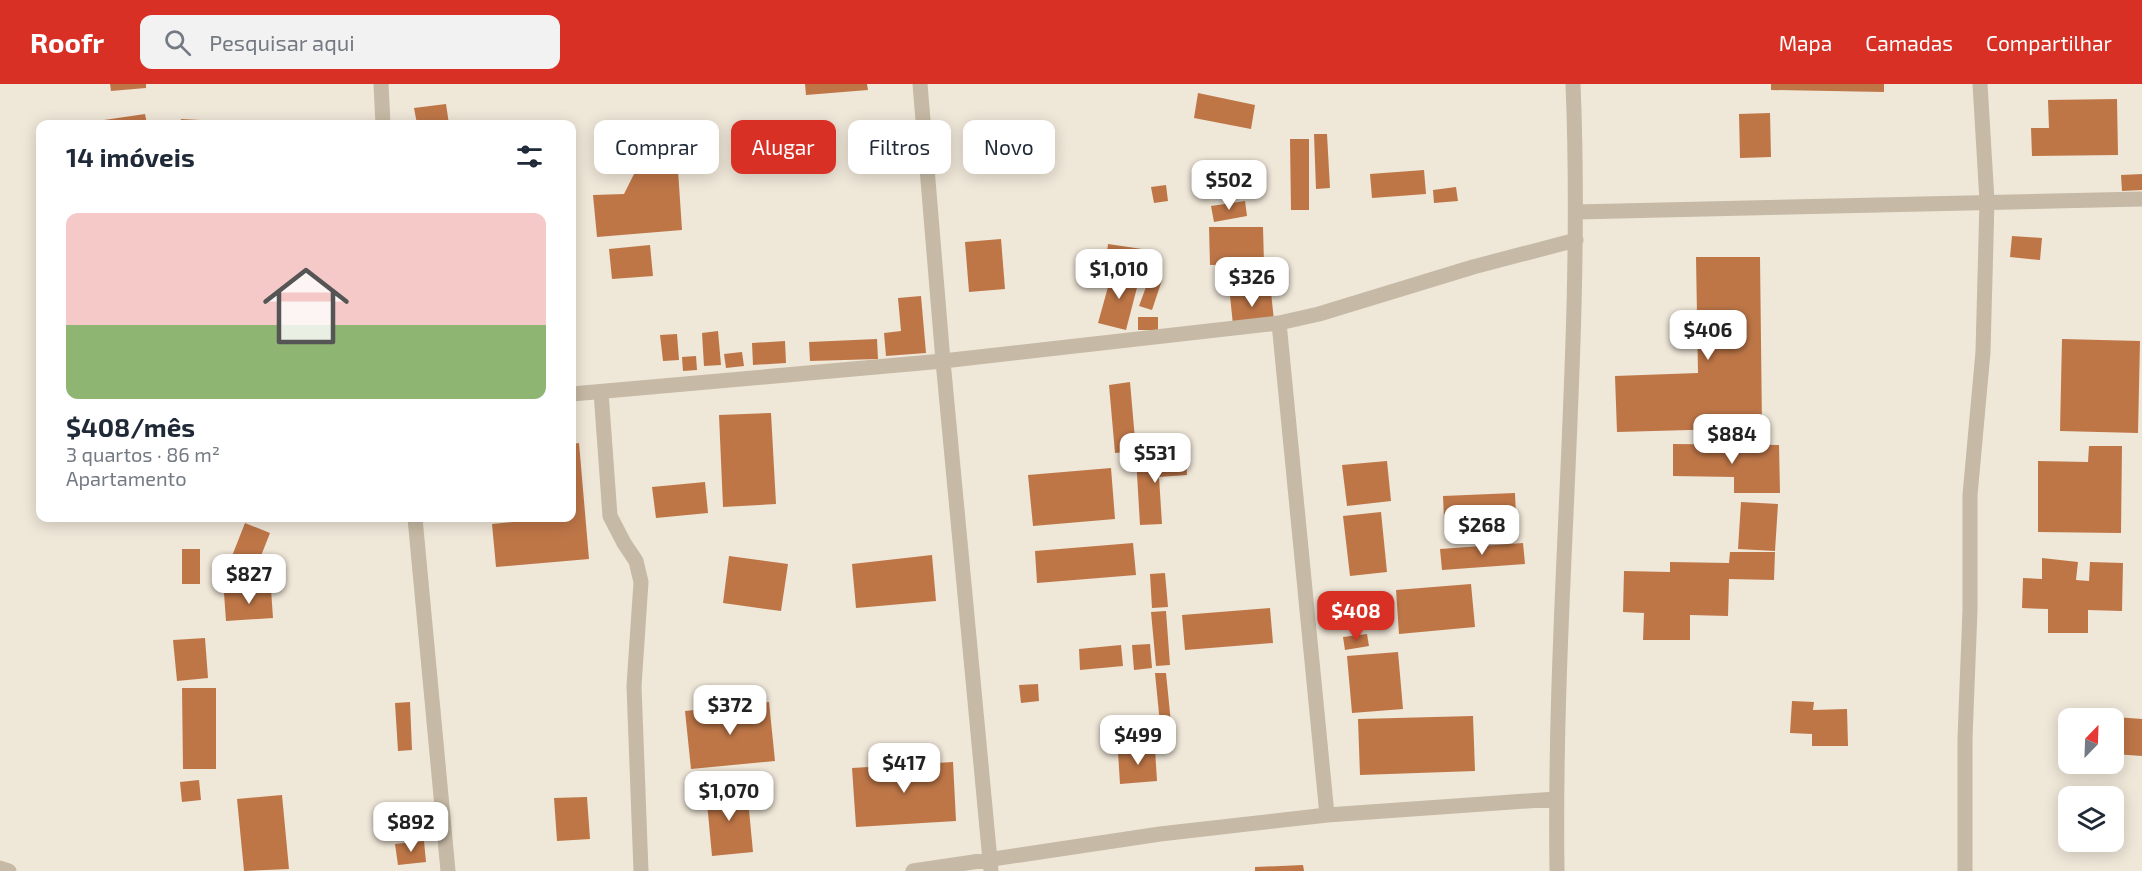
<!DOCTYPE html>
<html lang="pt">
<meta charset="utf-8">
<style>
:root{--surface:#fff;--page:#f2f2f3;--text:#1f2937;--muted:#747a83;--accent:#d93025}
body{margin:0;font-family:"Exo 2",sans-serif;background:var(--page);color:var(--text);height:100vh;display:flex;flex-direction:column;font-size:22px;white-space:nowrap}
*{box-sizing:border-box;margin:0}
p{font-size:20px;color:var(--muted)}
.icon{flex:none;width:33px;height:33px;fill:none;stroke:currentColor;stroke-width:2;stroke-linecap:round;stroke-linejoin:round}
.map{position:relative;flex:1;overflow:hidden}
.side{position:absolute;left:36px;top:36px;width:540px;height:402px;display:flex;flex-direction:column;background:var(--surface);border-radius:12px;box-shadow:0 3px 15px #0003}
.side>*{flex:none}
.hud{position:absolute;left:594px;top:36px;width:570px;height:54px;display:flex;gap:12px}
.needle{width:39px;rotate:23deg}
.buttons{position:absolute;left:2058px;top:624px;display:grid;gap:12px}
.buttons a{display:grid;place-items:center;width:66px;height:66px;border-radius:12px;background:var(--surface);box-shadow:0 3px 15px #0003;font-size:30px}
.price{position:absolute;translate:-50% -51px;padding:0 14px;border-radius:12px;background:#fff;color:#222;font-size:20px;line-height:39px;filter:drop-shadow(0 2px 3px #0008)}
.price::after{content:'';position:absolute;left:50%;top:36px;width:18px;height:14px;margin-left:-9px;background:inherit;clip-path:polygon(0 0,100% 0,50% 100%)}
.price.current{background:var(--accent);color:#fff}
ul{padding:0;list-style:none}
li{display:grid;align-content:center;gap:12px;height:318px;padding:0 30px}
li span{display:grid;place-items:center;height:186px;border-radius:12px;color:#555}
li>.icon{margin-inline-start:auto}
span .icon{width:108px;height:108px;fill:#fffc;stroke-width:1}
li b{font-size:26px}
h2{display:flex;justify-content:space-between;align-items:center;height:72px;padding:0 30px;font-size:26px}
.tag{padding:0 21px;border-radius:12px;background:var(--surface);box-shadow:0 3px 15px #0003;font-size:21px;line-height:54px}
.tag.current{background:var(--accent);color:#fff}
header{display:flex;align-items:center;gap:36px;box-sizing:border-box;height:84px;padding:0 30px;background:var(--accent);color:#fff}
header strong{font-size:28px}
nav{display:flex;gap:33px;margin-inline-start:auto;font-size:21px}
.search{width:420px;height:54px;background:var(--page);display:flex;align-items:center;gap:15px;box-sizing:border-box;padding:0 21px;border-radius:12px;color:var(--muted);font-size:22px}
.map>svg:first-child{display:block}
.building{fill:#be7647}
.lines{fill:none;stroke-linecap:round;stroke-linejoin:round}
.street{stroke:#c6b9a5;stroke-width:15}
</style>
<header>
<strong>Roofr</strong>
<div class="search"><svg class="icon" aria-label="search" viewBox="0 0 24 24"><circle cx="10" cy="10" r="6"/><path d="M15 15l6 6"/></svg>Pesquisar aqui</div>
<nav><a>Mapa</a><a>Camadas</a><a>Compartilhar</a></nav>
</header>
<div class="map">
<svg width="2142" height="787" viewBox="0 0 2142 787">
<rect width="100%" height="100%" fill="#efe7d8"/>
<path class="building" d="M110 0H146V4L111 7Z
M805 0H867L868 6 806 11Z
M1771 0H1884V8L1771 6Z
M1198 9 1255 21 1251 45 1194 34Z
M2117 15 2118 71 2032 72 2031 44H2049L2048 16Z
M446 20 449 40H417L414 24Z
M1770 29 1771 73 1740 74 1739 30Z
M145 30 147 40H104V36Z
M181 35 219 37 218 40H180Z
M1314 50H1327L1330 104 1316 105Z
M1290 55H1309V126H1291Z
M676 56 682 146 597 153 593 111 624 110 636 86 637 59Z
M1424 86 1426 110 1372 114 1370 90Z
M2142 90V106L2122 107 2121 91Z
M1166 101 1168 117 1154 119 1151 103Z
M1456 103 1458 117 1434 119 1433 106Z
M1245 117 1247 132 1214 138 1211 122Z
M1209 143H1263L1264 180 1210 181Z
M2012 152 2042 154 2040 176 2010 173Z
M1001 155 1005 205 969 208 965 158Z
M1108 160 1142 165 1140 181 1106 176Z
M650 161 653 192 612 195 609 165Z
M1696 173H1760L1762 344 1617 348 1615 292 1698 289Z
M1113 185 1140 192 1126 246 1098 239Z
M1150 192 1162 196 1152 226 1139 222Z
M1271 208 1274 237 1233 241 1230 212Z
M921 212 926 269 886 272 884 249 901 247 898 214Z
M1138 233H1158V246H1138Z
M718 247 721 281 704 282 702 249Z
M677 250 679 276 663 277 660 251Z
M877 255 878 275 810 277 809 258Z
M2062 255 2140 257 2138 349 2060 347Z
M785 257 786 279 753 281 752 259Z
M742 268 744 282 726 284 724 270Z
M696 272 697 286 683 287 682 273Z
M1130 298 1136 367 1115 369 1109 301Z
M771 329 776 420 723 423 719 331Z
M579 359 589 475 496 483 492 440 534 436V434H572V360Z
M1673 360 1779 361 1780 409H1734V393L1673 392Z
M2089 362H2122L2121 449 2038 448V377L2088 378Z
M1186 371 1187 391 1159 393 1162 440 1140 441 1136 373Z
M1387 377 1391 417 1347 422 1342 381Z
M1111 384 1115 435 1033 442 1028 391Z
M705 398 708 429 656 434 652 403Z
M1515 409 1516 432 1444 435 1443 412Z
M1741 418 1778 420 1775 467 1738 465Z
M1381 428 1387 488 1350 492 1343 432Z
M245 439 270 449 257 482 232 472Z
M1133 459 1136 491 1037 499 1035 467Z
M1523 459 1525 480 1442 486 1440 465Z
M182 465H200V500H182Z
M1730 468H1775L1774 496 1729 495 1728 532 1690 531V556H1643L1644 529 1623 528 1624 487 1670 488V478L1729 479Z
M932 471 936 517 856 524 852 480Z
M729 472 788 480 781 527 723 519Z
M2042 474 2078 478 2076 496 2089 497 2090 478 2123 479 2122 527 2088 526V549H2048V525L2022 524 2023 494 2042 495Z
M1165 489 1168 523 1152 524 1150 490Z
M1471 500 1475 543 1399 550 1396 506Z
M271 505 273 534 226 537 224 509Z
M1270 524 1273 559 1185 566 1182 531Z
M1166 527 1170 581 1156 582 1151 528Z
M1367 550 1369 562 1345 566 1343 553Z
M205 554 208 594 177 597 173 556Z
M1150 560 1152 584 1134 586 1132 561Z
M1121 561 1123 582 1080 586 1079 565Z
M1398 568 1403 625 1352 629 1347 572Z
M1155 589H1166L1171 639 1160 640Z
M1038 600 1039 617 1021 619 1019 601Z
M182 604H216V685H183Z
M1792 617 1814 618 1813 626 1847 625 1848 662H1812V650L1790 649Z
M410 618 412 666 398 667 395 619Z
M769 618 775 677 691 685 685 627Z
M1473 632 1475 687 1360 691 1358 635Z
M2116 633 2142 635V672L2114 670Z
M1155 665 1157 697 1120 700 1118 668Z
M953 678 956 737 856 743 852 684Z
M199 696 201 716 182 718 180 698Z
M747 705 753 768 712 772 706 708Z
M282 711 289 785 244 787 237 715Z
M587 713 590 755 557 757 554 714Z
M424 757 426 778 398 781 395 760Z
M1303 781 1304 787H1255V783Z"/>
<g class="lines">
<path class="street" d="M381 0 383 40
M920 0 943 277 991 787
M1576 128 2142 115
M601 308 610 432 624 459 636 477 641 498 634 602 641 787
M572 310 943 277 1279 239
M415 434 448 787
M1327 731 1279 239 1319 230 1473 183 1576 156
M0 784 9 787
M913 787 1160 750 1327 731 1556 715
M1557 787C1553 524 1584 263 1573 0
M1965 787V654L1970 526V411L1983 268 1987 117 1980 0"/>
</g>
</svg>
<div class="buttons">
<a><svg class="needle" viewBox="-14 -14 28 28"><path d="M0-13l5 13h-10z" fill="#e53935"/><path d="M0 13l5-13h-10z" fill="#747a83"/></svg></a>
<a><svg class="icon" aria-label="layers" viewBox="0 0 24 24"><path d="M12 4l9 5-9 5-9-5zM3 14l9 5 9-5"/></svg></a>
</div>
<b class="price" style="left:1229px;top:127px">$502</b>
<b class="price" style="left:1119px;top:216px">$1,010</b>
<b class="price" style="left:1252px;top:224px">$326</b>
<b class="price" style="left:1708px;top:277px">$406</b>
<b class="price" style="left:1732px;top:381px">$884</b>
<b class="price" style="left:1155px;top:400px">$531</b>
<b class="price" style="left:1482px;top:472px">$268</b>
<b class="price" style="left:249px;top:521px">$827</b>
<b class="price current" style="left:1356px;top:558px">$408</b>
<b class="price" style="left:730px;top:652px">$372</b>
<b class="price" style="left:1138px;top:682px">$499</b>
<b class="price" style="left:904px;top:710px">$417</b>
<b class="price" style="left:729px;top:738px">$1,070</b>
<b class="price" style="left:411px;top:769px">$892</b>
<div class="hud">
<a class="tag">Comprar</a>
<a class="tag current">Alugar</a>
<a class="tag">Filtros</a>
<a class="tag">Novo</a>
</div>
<section class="side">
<h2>14 imóveis<svg class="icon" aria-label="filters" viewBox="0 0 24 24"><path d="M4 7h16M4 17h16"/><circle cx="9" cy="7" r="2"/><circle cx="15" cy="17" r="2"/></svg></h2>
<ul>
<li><span style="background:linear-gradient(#f6c9c9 60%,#8fb573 0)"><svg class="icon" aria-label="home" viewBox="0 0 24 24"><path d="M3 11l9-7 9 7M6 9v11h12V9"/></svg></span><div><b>$408/mês</b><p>3 quartos · 86 m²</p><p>Apartamento</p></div></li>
</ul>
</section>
</div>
